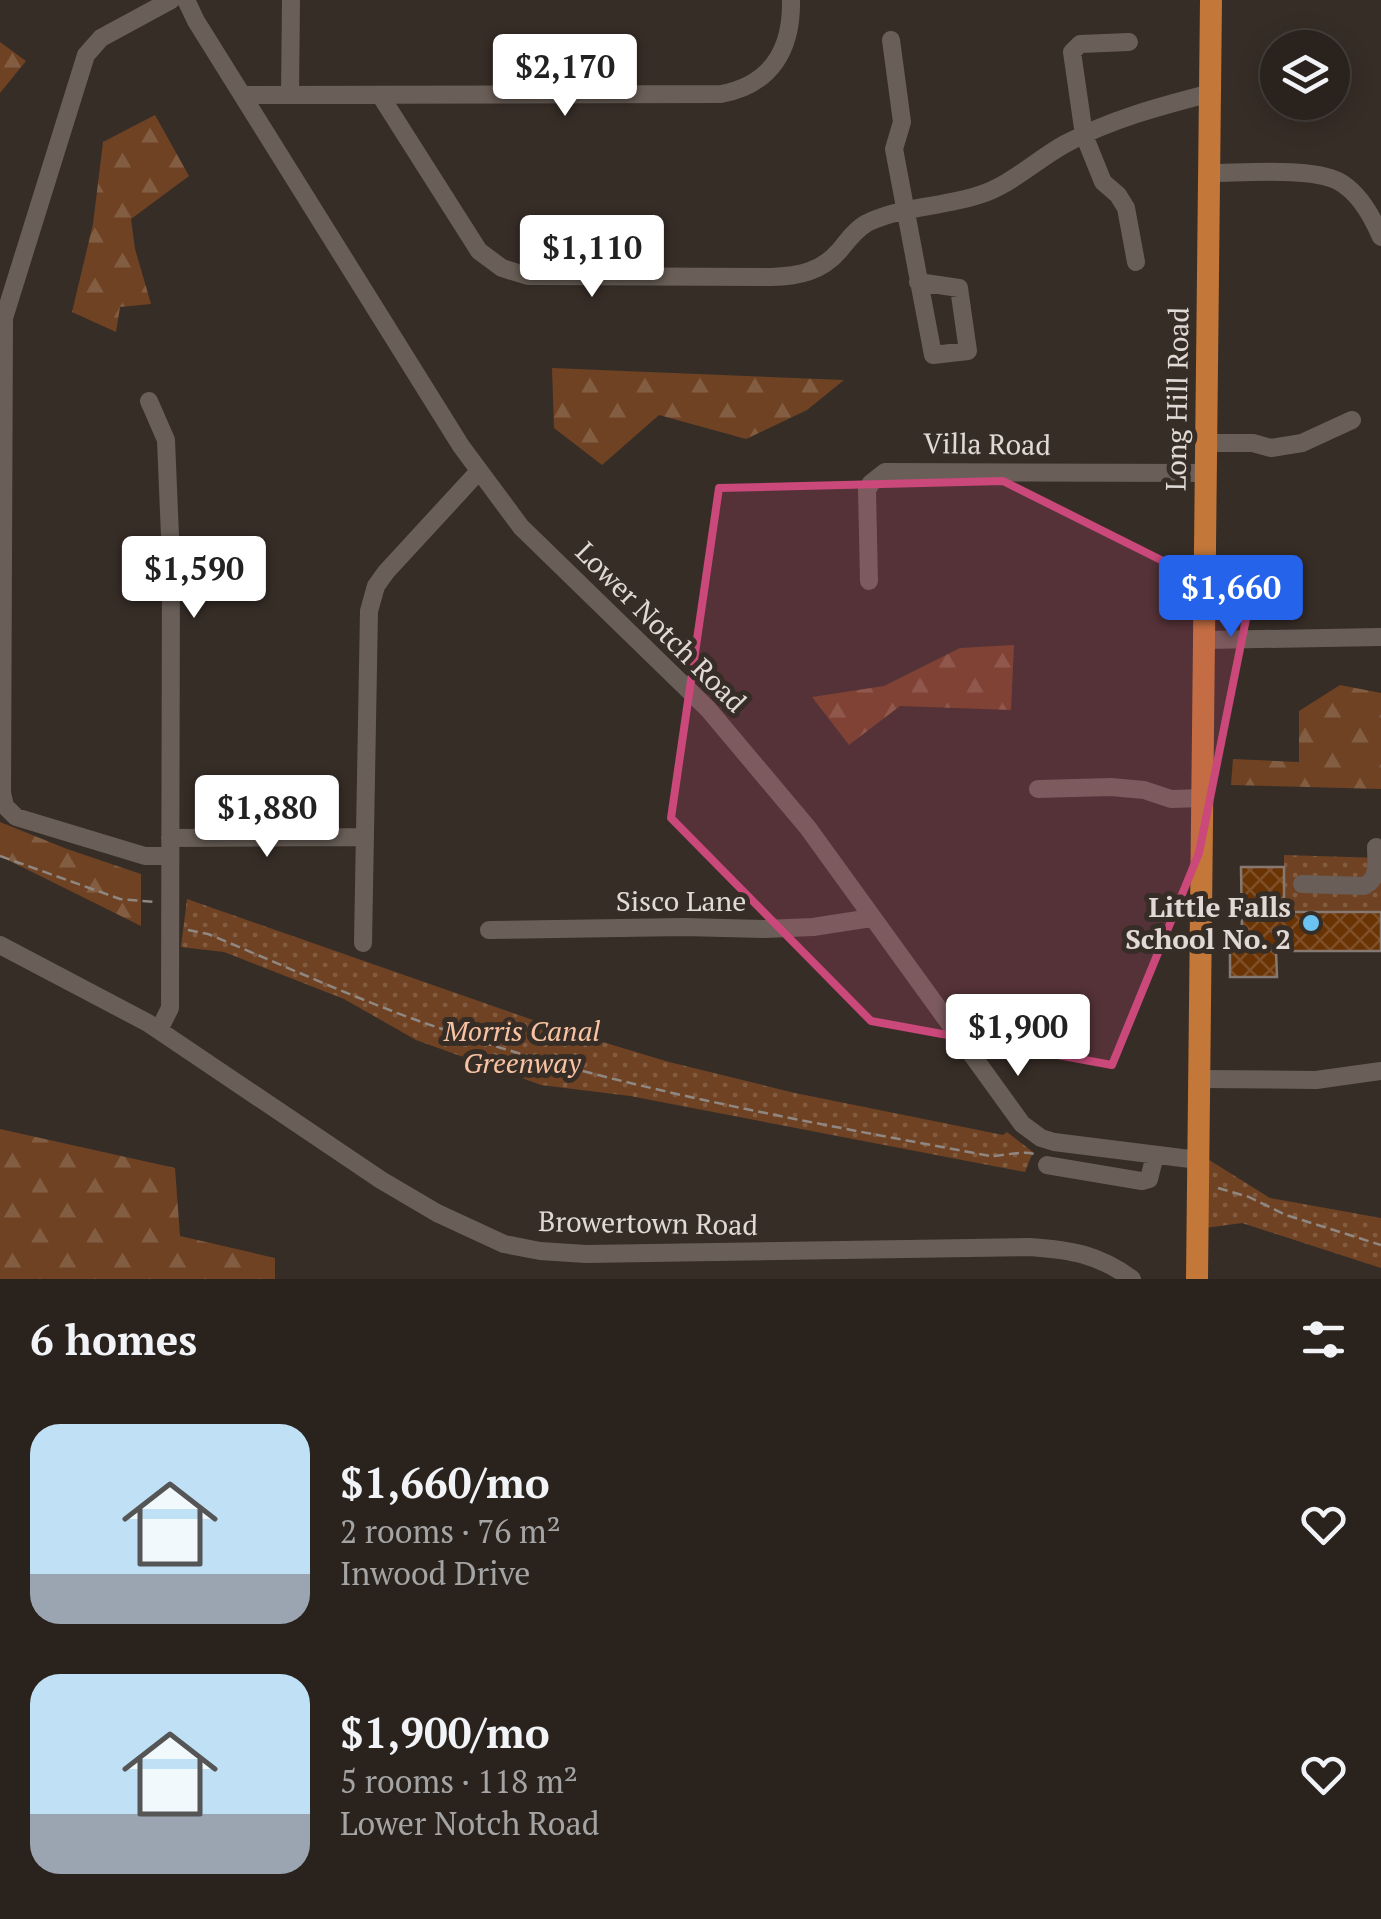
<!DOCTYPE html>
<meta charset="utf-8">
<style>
:root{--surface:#29221d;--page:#312a26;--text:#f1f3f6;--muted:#a5a4a4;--line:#453f3b;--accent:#2563eb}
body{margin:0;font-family:"PT Serif",serif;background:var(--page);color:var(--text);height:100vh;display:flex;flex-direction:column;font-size:38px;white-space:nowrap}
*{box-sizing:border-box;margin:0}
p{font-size:32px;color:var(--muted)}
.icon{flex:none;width:55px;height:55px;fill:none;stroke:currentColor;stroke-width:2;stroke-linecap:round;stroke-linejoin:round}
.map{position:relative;height:1279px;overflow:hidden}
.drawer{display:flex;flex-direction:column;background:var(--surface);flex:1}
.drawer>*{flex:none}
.tools{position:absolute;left:1260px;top:30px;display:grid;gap:20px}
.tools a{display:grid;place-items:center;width:90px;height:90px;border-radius:50%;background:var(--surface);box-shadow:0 5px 25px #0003,0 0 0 2px var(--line);font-size:50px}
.price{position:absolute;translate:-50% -85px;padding:0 22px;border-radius:10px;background:#fff;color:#222;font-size:32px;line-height:65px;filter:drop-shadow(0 2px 5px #0008)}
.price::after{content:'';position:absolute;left:50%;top:60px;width:30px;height:22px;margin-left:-15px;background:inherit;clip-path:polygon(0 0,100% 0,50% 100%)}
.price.current{background:var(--accent);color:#fff}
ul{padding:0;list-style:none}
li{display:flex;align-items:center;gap:30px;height:250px;padding:0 30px}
li span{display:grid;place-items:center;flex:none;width:280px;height:200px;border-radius:30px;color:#555}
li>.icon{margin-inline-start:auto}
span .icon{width:120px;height:120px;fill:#fffc;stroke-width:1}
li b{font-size:42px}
h2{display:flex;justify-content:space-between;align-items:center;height:120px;padding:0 30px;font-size:42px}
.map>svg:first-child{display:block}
.grass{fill:url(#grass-dots)}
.forest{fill:url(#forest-firs)}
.building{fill:url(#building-cross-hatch);stroke:#857972;stroke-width:2.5}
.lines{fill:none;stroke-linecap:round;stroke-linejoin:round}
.path{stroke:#8f8782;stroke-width:2.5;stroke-dasharray:10 5;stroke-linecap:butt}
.minor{stroke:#6a5f58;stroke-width:18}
.major{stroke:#c37738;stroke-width:22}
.marked{fill:#ca487a;fill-opacity:0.2;stroke:#ca487a;stroke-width:8;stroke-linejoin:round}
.poi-dot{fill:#6bc3f2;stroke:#372d27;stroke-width:4}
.labels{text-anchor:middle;stroke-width:10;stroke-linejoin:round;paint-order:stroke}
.street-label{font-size:28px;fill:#e0d9d5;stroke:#372d27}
.poi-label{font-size:28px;font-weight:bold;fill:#e0d9d5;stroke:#372d27;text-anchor:end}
.park-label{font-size:28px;font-style:italic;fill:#f8c3a2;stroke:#372d27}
</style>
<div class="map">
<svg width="1381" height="1279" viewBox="0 0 1381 1279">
<defs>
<pattern id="grass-dots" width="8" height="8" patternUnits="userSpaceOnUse" patternTransform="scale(2.5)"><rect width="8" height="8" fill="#6f4223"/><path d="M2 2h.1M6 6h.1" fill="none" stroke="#835d42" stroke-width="1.8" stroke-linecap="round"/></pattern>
<pattern id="forest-firs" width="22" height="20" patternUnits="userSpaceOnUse" patternTransform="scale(2.5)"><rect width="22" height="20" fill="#6f4223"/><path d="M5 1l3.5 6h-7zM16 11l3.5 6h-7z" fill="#835d42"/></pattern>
<pattern id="building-cross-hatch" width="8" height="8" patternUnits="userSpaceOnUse" patternTransform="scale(2.5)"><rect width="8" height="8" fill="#6a3304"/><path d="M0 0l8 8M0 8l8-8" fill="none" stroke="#7f5028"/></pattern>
</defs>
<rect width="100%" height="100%" fill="#372d27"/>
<path class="grass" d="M1284 855 1381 858V912H1284Z
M187 899 553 1027 669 1062 795 1093 1003 1135 1007 1132 1033 1152 1025 1172 630 1096 541 1085 416 1040 344 999 224 952 181 947Z
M1206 1158 1270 1198 1381 1218V1268L1242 1223 1205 1228Z"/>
<path class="forest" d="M0 42 26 61 0 93Z
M155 115 189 176 131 219 135 249 151 304 120 307 116 332 72 312 93 224 103 142Z
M552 368 844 380 807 410 746 439 659 415 602 465 554 428Z
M1014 645 1011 710 900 706 849 745 812 697 884 686 960 648Z
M1340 685 1381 693V789L1231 785 1233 759 1299 762V711Z
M0 822 67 849 141 874V926L0 856Z
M0 1129 175 1168 180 1236 275 1258V1279H0Z"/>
<path class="building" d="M1241 867H1284V912H1381V951H1276L1277 977H1230V934H1242Z"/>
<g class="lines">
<path class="path" d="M0 856 120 899 154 902
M188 930 208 934C288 967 366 1004 448 1031 624 1090 809 1122 990 1156 1005 1156 1023 1150 1034 1154
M1218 1188 1249 1197 1286 1215 1381 1245"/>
<path class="minor" d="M186 0 196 21 461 446 521 527 708 709 808 828 1022 1124 1041 1138 1054 1142 1198 1160
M891 40 902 122 894 149 933 355 968 351 959 288 918 282
M1129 42 1080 44 1072 52 1084 135 1103 182 1118 195 1126 208 1136 262
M242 95 721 94C771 85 792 49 791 0
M290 95 291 0
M380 95 479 251 502 268 528 276 771 277C799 276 821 272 840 250 848 240 856 229 867 223 902 206 943 207 979 195 1011 185 1036 160 1065 144 1111 119 1161 106 1211 93
M1209 173C1241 173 1312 167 1338 181 1359 192 1372 216 1381 237
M149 401 166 440 171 560 170 1008 159 1030
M1207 443H1253L1271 448 1302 443 1352 420
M869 581 867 490 871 483 885 472 1206 473
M1205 640 1381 637
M1038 789 1111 787 1144 790 1171 799 1204 798
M170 838 364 837
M170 856H145L16 817 5 806 2 793 4 318 86 55 101 38 171 0
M1302 884 1364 886C1380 878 1376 863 1376 847
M489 930 684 927 765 929 813 927 871 918
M363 943 369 611 376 586 386 572 479 471
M0 945 148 1023 381 1180 437 1213 504 1244 540 1251 586 1254 1030 1247C1071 1250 1098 1254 1132 1279
M1199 1079 1316 1080 1381 1071
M1047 1165 1142 1181 1149 1179 1155 1155"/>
<path class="major" d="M1197 1279 1211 0"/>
</g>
<path class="marked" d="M1003 481 1249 604 1199 853 1112 1065 871 1021 671 818 719 488Z"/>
<circle class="poi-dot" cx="1311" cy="923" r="10"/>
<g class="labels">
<g class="street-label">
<text transform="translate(1177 399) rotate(-89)" y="10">Long Hill Road</text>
<text transform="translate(987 444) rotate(1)" y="10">Villa Road</text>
<text transform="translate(661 627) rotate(45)" y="10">Lower Notch Road</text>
<text x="681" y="911">Sisco Lane</text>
<text transform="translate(648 1223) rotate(1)" y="10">Browertown Road</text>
</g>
<g class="poi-label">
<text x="1291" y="917">Little Falls<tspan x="1291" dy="32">School No. 2</tspan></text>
</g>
<g class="park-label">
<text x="522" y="1041">Morris Canal<tspan x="522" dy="32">Greenway</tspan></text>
</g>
</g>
</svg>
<div class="tools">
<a><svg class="icon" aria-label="layers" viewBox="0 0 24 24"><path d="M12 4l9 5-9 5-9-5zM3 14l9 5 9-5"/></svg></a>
</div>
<b class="price" style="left:565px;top:119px">$2,170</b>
<b class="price" style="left:592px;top:300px">$1,110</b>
<b class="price" style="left:194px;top:621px">$1,590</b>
<b class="price current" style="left:1231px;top:640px">$1,660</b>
<b class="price" style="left:267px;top:860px">$1,880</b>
<b class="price" style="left:1018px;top:1079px">$1,900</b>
</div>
<section class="drawer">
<h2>6 homes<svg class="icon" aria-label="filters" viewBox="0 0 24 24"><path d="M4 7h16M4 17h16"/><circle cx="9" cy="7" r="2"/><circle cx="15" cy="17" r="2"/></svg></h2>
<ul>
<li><span style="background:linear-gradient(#bfe0f5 75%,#9aa5b1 0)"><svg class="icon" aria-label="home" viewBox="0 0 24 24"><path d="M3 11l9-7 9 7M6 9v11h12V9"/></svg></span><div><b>$1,660/mo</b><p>2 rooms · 76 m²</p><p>Inwood Drive</p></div><svg class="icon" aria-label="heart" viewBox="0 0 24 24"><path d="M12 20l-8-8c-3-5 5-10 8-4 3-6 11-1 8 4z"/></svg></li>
<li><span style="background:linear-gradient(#bfe0f5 70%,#9aa5b1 0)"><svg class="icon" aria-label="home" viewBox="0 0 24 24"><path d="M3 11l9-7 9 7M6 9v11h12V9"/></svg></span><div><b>$1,900/mo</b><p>5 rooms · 118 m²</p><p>Lower Notch Road</p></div><svg class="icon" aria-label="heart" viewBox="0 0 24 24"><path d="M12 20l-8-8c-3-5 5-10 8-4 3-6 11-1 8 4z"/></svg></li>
</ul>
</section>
